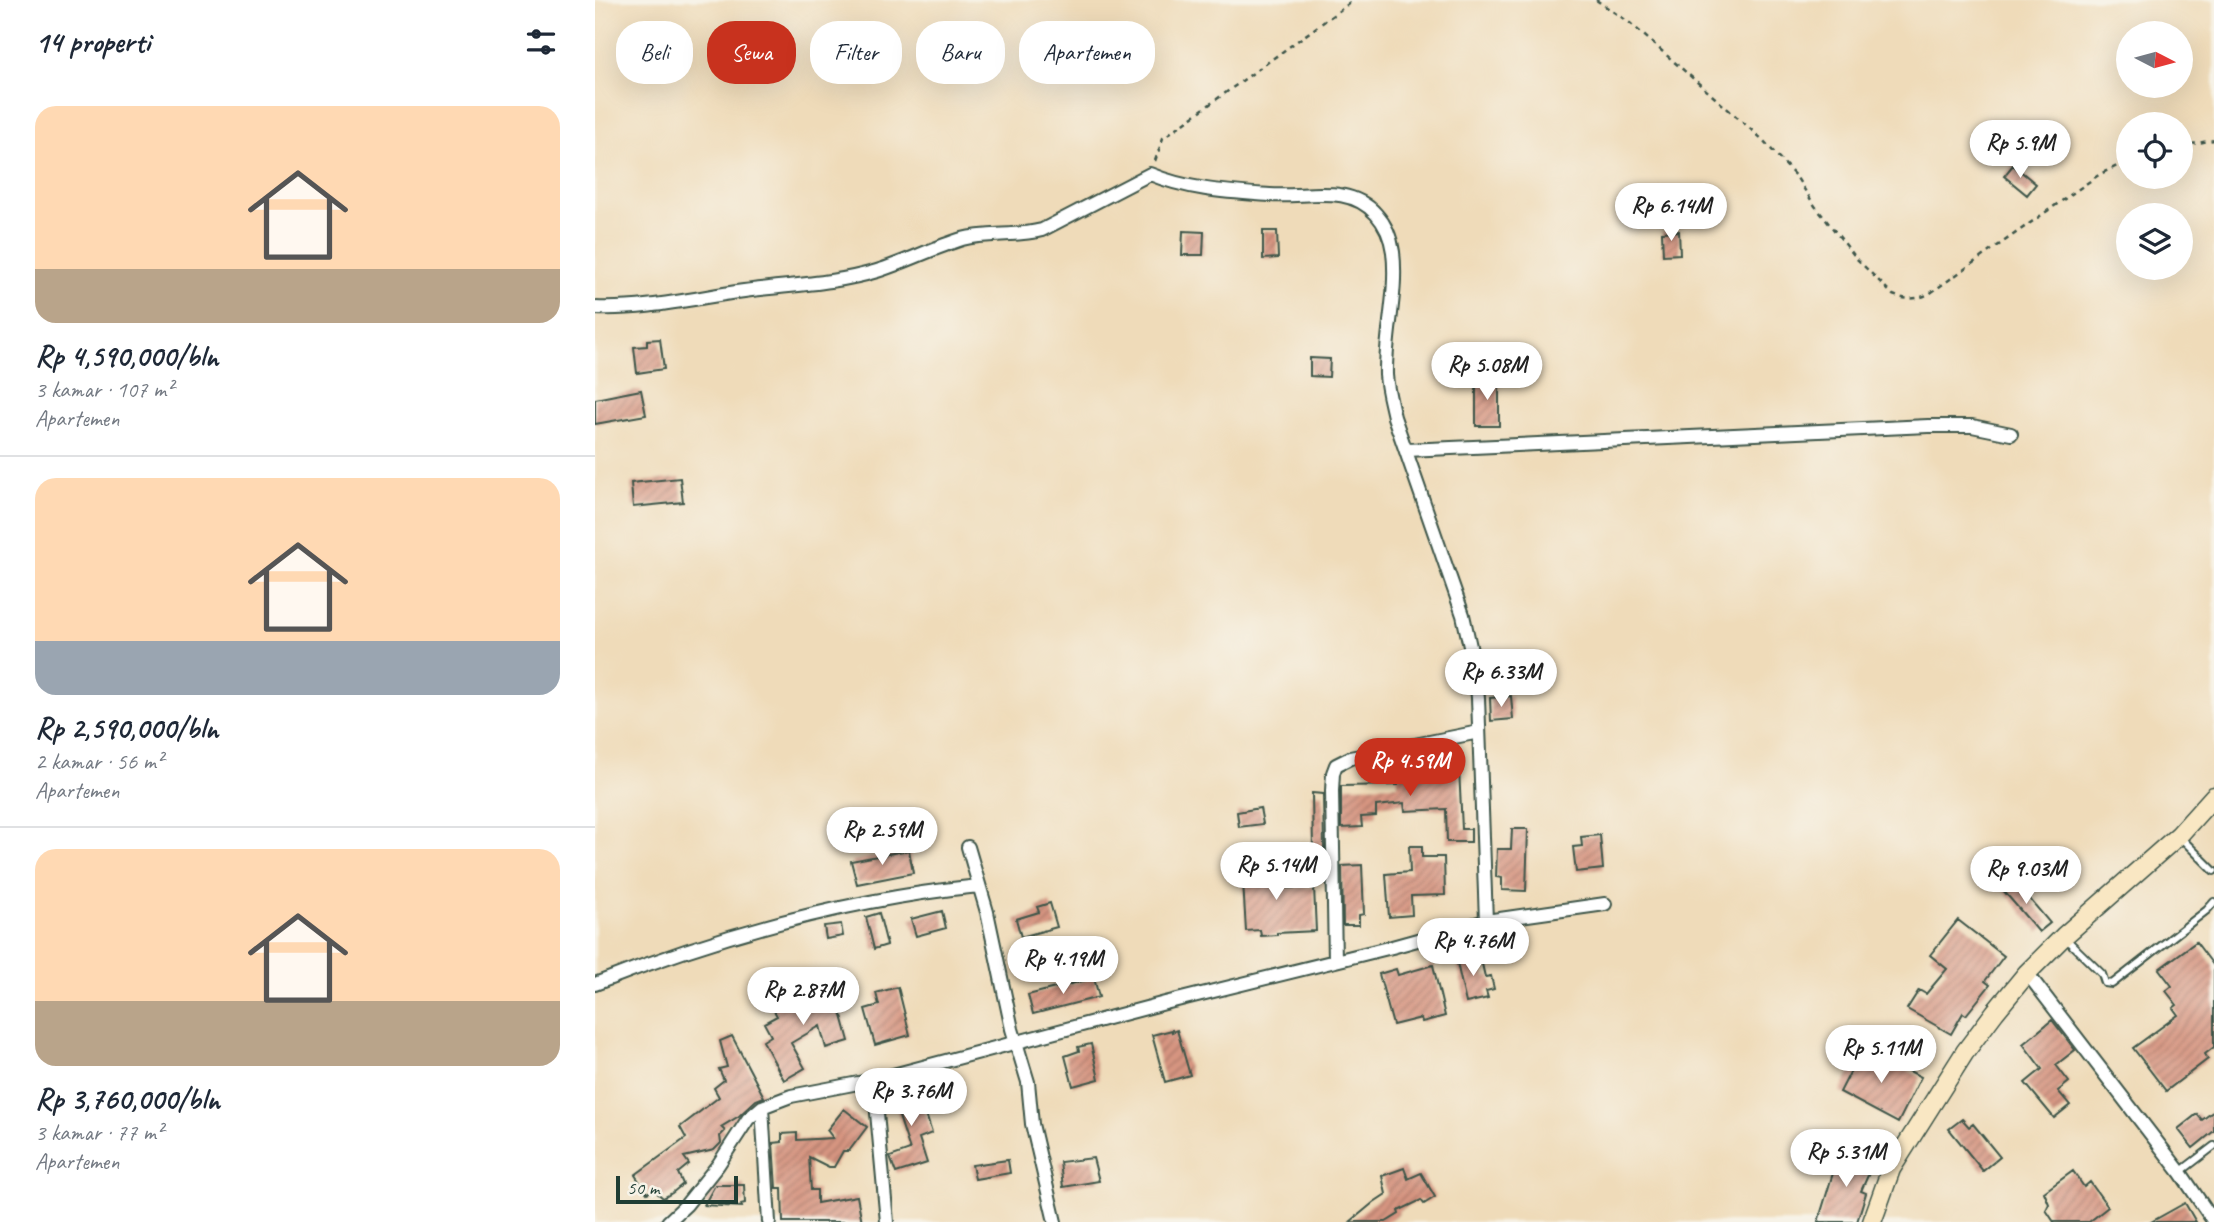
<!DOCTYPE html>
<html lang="id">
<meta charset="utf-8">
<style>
:root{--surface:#fff;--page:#f6f6f7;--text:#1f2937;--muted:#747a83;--line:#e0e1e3;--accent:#c8321e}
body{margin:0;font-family:Caveat,sans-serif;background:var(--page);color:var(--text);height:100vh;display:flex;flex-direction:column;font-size:26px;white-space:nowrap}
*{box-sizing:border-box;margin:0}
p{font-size:23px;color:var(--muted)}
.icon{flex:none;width:38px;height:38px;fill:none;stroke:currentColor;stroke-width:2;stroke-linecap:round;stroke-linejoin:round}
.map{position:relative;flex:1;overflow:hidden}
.drawer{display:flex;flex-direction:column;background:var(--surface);width:595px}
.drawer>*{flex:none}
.guide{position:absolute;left:21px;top:21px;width:665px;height:63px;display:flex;gap:14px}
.needle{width:46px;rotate:96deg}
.fabs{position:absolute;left:1521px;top:21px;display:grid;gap:14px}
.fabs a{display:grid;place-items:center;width:77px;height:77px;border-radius:50%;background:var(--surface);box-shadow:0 7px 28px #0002;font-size:35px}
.scale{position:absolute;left:21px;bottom:18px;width:122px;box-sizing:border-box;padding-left:7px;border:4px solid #1f3d34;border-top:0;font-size:19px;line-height:24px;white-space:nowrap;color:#1f3d34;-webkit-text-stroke:5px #f7f3e8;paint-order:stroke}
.price{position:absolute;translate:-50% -60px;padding:0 16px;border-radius:24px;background:#fff;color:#222;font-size:23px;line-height:46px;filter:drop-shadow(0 2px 4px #0008)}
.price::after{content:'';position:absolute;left:50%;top:42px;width:21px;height:16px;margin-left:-10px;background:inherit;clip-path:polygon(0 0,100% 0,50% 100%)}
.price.on{background:var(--accent);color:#fff}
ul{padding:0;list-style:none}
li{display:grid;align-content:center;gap:14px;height:371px;padding:0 35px}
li+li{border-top:2px solid var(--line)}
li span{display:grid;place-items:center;height:217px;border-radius:21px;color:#555}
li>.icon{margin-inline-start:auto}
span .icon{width:126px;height:126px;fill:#fffc;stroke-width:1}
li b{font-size:30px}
h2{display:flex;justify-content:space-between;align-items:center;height:84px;padding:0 35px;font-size:30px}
.pill{padding:0 24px;border-radius:28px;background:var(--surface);box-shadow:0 7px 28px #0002;font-size:24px;line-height:63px}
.pill.on{background:var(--accent);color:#fff}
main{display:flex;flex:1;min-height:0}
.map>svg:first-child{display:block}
.building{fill:url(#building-hatch)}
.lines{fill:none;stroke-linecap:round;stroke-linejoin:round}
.service-casing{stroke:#3e5548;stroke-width:10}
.minor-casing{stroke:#3e5548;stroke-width:16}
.secondary-casing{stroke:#3e5548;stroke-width:21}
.path{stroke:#3e5548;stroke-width:2.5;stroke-dasharray:5 5;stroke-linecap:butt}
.service{stroke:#fff;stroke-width:6}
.minor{stroke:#fff;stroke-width:12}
.secondary{stroke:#f9e7c3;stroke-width:18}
</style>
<main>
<section class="drawer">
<h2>14 properti<svg class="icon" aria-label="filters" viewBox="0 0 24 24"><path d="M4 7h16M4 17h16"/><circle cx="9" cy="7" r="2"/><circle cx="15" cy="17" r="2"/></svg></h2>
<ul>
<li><span style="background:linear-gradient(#ffd9b3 75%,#b9a48a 0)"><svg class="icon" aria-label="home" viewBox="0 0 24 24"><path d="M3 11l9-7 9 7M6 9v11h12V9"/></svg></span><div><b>Rp 4,590,000/bln</b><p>3 kamar · 107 m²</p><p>Apartemen</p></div></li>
<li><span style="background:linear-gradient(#ffd9b3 75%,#9aa5b1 0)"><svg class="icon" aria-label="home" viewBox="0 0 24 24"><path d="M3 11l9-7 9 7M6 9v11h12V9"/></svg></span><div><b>Rp 2,590,000/bln</b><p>2 kamar · 56 m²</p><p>Apartemen</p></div></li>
<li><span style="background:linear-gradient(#ffd9b3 70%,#b9a48a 0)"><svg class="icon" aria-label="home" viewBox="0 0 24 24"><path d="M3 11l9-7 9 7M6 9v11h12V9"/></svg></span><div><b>Rp 3,760,000/bln</b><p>3 kamar · 77 m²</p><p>Apartemen</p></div></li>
</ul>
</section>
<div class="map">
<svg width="1619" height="1222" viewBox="0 0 1619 1222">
<defs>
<pattern id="building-hatch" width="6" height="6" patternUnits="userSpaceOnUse" patternTransform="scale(1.75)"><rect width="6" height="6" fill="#d69480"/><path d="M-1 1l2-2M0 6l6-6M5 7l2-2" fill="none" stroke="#ad7a6a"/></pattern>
</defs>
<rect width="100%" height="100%" fill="#f7f3e8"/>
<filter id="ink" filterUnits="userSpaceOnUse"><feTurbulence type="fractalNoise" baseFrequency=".0143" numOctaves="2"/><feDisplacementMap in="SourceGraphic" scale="14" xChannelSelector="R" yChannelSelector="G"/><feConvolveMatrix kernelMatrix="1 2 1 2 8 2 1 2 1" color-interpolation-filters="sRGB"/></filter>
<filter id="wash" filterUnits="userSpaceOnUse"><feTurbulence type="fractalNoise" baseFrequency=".00686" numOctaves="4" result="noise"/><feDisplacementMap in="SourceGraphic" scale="28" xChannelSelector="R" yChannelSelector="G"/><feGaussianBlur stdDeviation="1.57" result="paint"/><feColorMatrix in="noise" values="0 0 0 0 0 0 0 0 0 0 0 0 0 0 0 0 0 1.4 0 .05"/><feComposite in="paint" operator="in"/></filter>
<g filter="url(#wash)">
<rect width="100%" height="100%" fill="#efdbb9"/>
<g id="blocks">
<path class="building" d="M1418 165 1441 184 1432 195 1409 176Z
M588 231 609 232 608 255H587Z
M668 231H682L683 258 668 259Z
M1084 231 1085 254 1068 255 1067 232Z
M65 339 69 369 42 373 39 347 52 346V340Z
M715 358 735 359 734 377 715 376Z
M881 378H904V426H881Z
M46 390 51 415 0 424V399Z
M85 478 88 502 38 507 36 483Z
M916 696 918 719 896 721 895 698Z
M827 759 828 771 864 769 867 829H876V842H852L851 809 810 811 809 803 781 806V816L766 817 767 827 746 828V786L803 785 802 773H816L815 760Z
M717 793 728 794 729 849H718Z
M665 808 668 824 644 827 642 812Z
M917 829H933L931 891 907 890V878L901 877 902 849H916Z
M1005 835 1008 869 981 872 978 847 987 846 986 837Z
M814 846H827V857H849L850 895 816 896 817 915 794 917 791 874 815 872Z
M314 850 318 873 262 884 256 861Z
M674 863V869L690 868 692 888 719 887 721 931 682 933V935L666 936 665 930 651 931 647 865Z
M767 865 769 914 764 915V925H748L747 866Z
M1418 879 1455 923 1444 932 1407 889Z
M455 903 462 927 426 937 421 919 444 912 442 907Z
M347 911 351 928 321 936 316 919Z
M284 913 292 945 279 949 271 917Z
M1363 920 1409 956 1390 981 1395 985 1371 1015 1368 1013 1356 1034 1312 1009 1324 990 1331 994 1352 969 1335 955Z
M246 924 248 936 231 939 229 926Z
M1601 942 1619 966V1047L1610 1054 1613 1059 1571 1091 1538 1048 1583 1015 1578 1008 1582 1005 1571 991 1577 986 1564 969Z
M873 952 875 958 885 955 890 977 896 976 899 989 891 991 893 998 871 1003 860 954Z
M838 965 850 1016 827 1022 826 1018 798 1025 784 974 801 969 803 975Z
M499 978 504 997 438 1014 433 995Z
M227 986 229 994 240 990 254 1041 231 1048 225 1026 196 1043 210 1068 189 1080 168 1041 176 1036 169 1023 182 1016 177 1007 200 994Z
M303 987 315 1035 280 1045 270 1009 284 1005 281 993Z
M1457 1020 1480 1050 1461 1065 1474 1082 1463 1091 1475 1105 1459 1118 1430 1083 1447 1069 1428 1044Z
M577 1030V1032L582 1030 595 1075 570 1082 557 1035Z
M137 1036 169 1097 161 1100 144 1116 126 1127 130 1131 125 1136 126 1143 119 1150 89 1157 94 1164 83 1173 88 1184 77 1193 68 1198 59 1190 52 1193 40 1175 91 1138 85 1127 124 1097 119 1088 129 1080 124 1069 132 1067 125 1041Z
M496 1044 504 1079 478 1086 470 1056 484 1051 483 1047Z
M1268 1047 1326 1077 1303 1123 1245 1092Z
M321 1084 337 1133 324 1138 332 1163 301 1173 295 1157 315 1150 296 1092Z
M249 1109 272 1127 254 1151H248L239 1167H234L214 1157 216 1190H222V1203L262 1196 267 1222H188L187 1188H181L178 1143 187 1142V1134L202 1133V1140L238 1138 232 1130Z
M1619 1111V1131L1598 1148 1583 1129 1602 1114 1607 1120Z
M1367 1119 1374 1127 1378 1124 1405 1157 1388 1171 1354 1129Z
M1248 1147 1279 1162 1266 1191 1271 1193 1262 1222H1223L1242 1160Z
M498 1158 504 1181 468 1187 465 1162Z
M413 1160 415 1173 380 1179 377 1165Z
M809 1168 813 1179 826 1173 840 1197 829 1204 826 1200 803 1211 804 1214 791 1222H755L779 1202 791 1194 787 1176Z
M1478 1171 1489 1187 1495 1182 1513 1207 1494 1222H1459L1451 1210 1454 1204 1449 1192Z
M120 1185H149L150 1203 146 1204 147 1207 109 1205Z
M1590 1203 1601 1222H1556Z"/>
</g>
</g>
<g filter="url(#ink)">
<use href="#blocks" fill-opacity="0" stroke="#3e5548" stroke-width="2"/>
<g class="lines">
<defs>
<path id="service" d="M1585 837 1619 871
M1470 938 1507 974 1510 983 1517 984 1612 910 1619 902
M1585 1172 1619 1146"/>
<path id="minor" d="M0 308C51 310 99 298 149 291 193 285 239 284 282 271 311 262 338 248 367 239 393 232 421 237 447 230L555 174C593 190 634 192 675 195 712 198 753 183 781 214 791 225 796 238 798 252 803 293 790 334 791 375 792 389 796 403 799 417L868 615 880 669 883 698 891 921 797 947 570 1003 279 1080 196 1096 167 1107 153 1119 123 1165 91 1205 73 1222
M812 450 1333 426H1377L1416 434
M373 847 392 912 417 1029 433 1082 437 1124 460 1222
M891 921 1010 904
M740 961 737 791 738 773 741 765 755 758 884 732
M1432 973 1585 1172 1619 1222
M0 984C124 935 251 899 384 886
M279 1080 292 1222
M167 1107 174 1222"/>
<path id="secondary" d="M1277 1222 1296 1169 1370 1052 1400 1012 1432 973 1469 936 1584 835 1619 796"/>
</defs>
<use href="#service" class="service-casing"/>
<use href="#minor" class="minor-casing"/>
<use href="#secondary" class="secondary-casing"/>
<path class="path" d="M1001 0 1035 23 1168 140 1202 178 1220 206 1262 259 1298 295C1311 300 1321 300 1334 294L1505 174 1533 161
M1586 146 1619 140
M560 161 568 138 759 0"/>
<use href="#service" class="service"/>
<use href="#minor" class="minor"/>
<use href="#secondary" class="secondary"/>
</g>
</g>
</svg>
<div class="fabs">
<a><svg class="needle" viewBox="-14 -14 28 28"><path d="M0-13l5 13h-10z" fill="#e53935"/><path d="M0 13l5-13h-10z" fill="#747a83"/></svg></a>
<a><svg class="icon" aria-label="locate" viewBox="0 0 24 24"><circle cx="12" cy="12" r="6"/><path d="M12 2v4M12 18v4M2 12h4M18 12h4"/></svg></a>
<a><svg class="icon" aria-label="layers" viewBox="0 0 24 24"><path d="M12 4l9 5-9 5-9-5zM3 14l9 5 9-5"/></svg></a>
</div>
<div class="scale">50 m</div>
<b class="price" style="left:1425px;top:180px">Rp 5.9M</b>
<b class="price" style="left:1076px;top:243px">Rp 6.14M</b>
<b class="price" style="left:892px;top:402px">Rp 5.08M</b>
<b class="price" style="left:906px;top:709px">Rp 6.33M</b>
<b class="price on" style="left:815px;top:798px">Rp 4.59M</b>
<b class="price" style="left:287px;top:867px">Rp 2.59M</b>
<b class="price" style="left:681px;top:902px">Rp 5.14M</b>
<b class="price" style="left:1431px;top:906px">Rp 9.03M</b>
<b class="price" style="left:878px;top:978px">Rp 4.76M</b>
<b class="price" style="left:468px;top:996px">Rp 4.19M</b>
<b class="price" style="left:208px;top:1027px">Rp 2.87M</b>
<b class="price" style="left:1286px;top:1085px">Rp 5.11M</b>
<b class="price" style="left:316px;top:1128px">Rp 3.76M</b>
<b class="price" style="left:1251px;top:1189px">Rp 5.31M</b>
<div class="guide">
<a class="pill">Beli</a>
<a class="pill on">Sewa</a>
<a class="pill">Filter</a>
<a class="pill">Baru</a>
<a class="pill">Apartemen</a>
</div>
</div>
</main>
